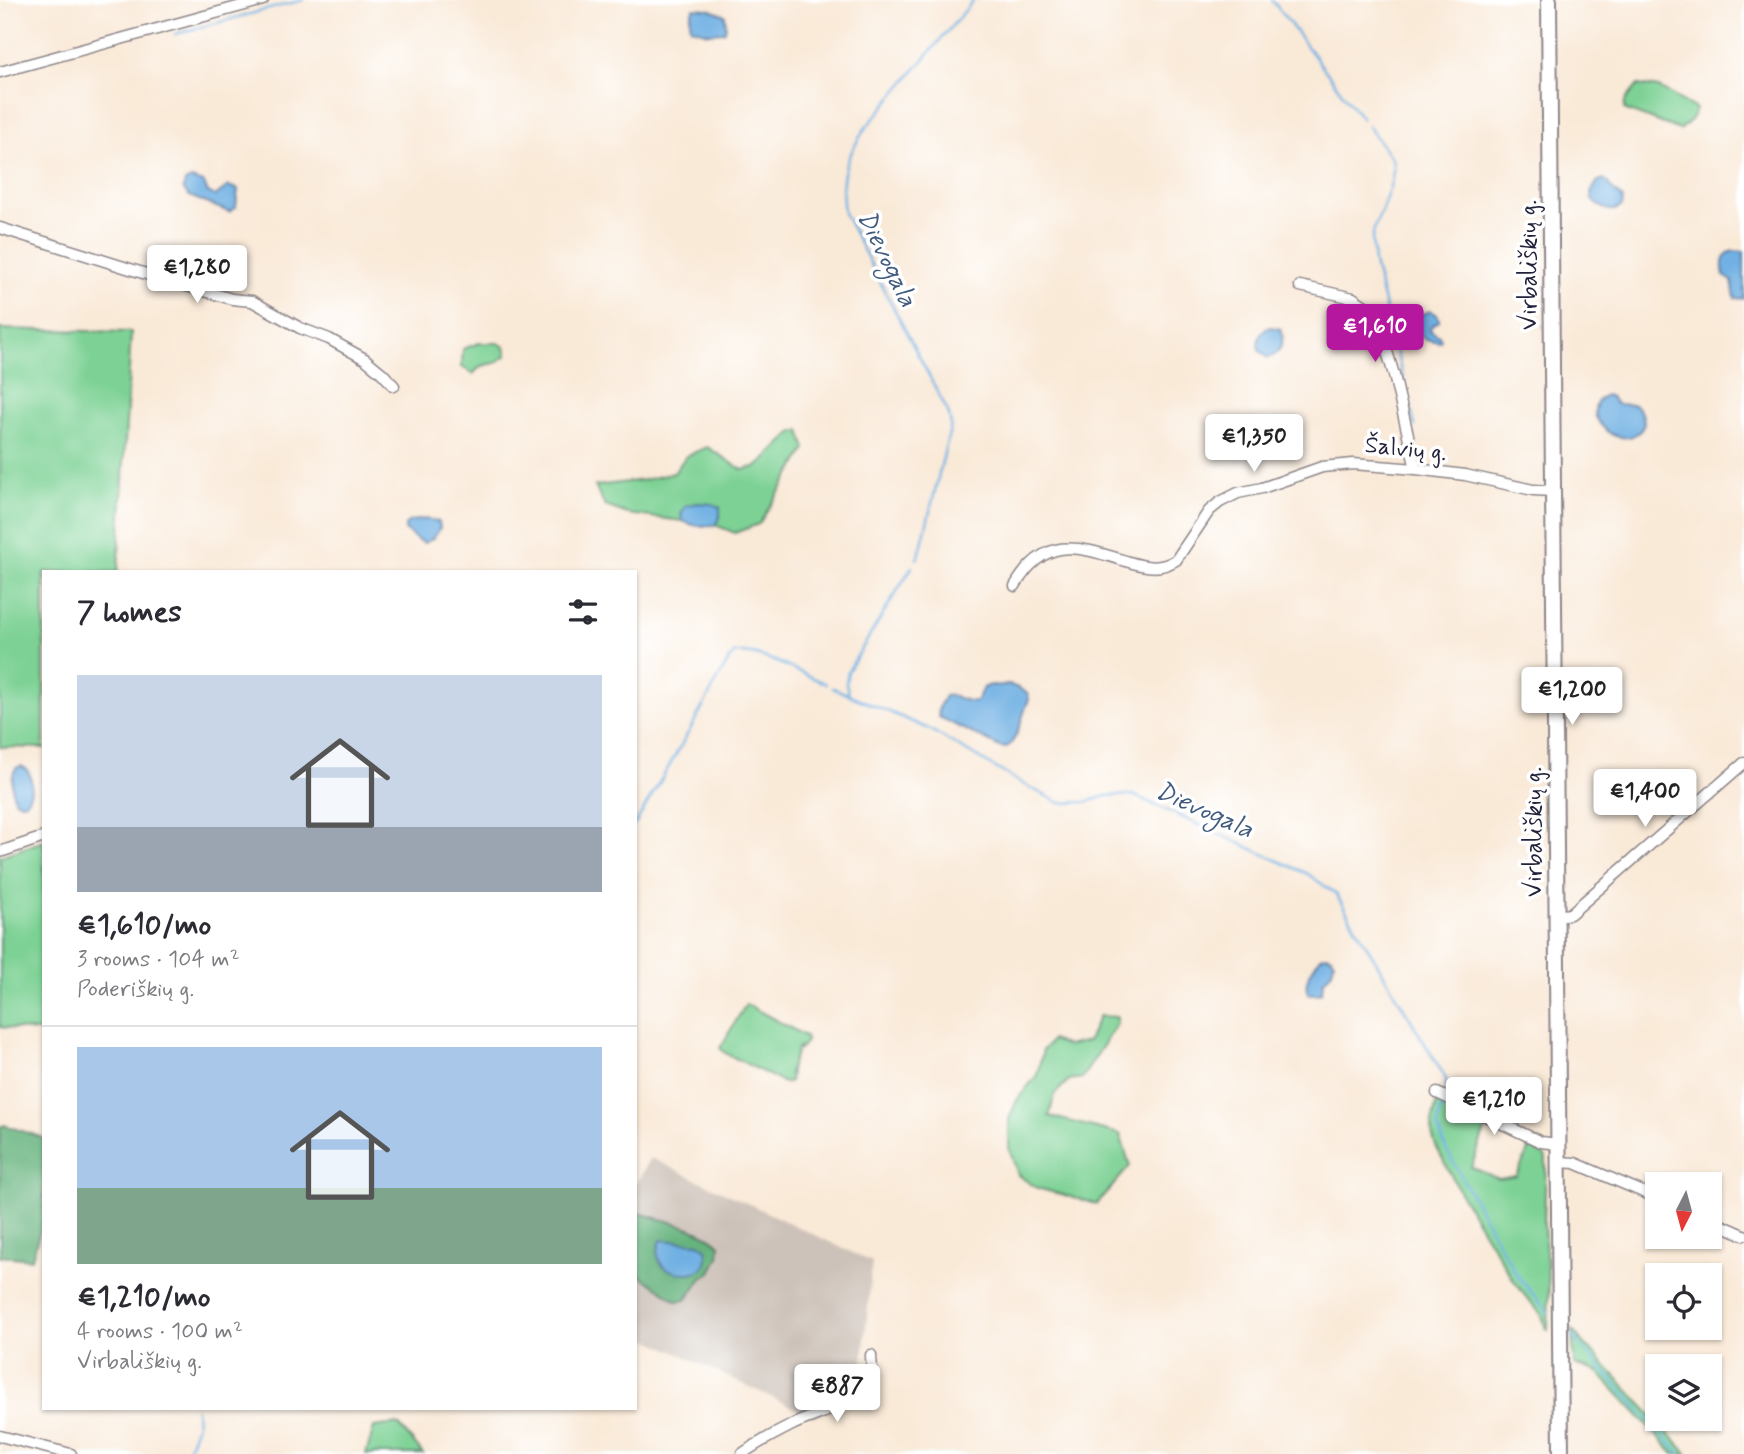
<!DOCTYPE html>
<meta charset="utf-8">
<style>
:root{--surface:#fff;--page:#f7f7f7;--text:#2b2b33;--muted:#7c7c81;--line:#e1e1e2;--accent:#b5179e}
body{margin:0;font-family:Mynerve,sans-serif;background:var(--page);color:var(--text);height:100vh;display:flex;flex-direction:column;font-size:26px;white-space:nowrap}
*{box-sizing:border-box;margin:0}
p{font-size:23px;color:var(--muted)}
.icon{flex:none;width:38px;height:38px;fill:none;stroke:currentColor;stroke-width:2;stroke-linecap:round;stroke-linejoin:round}
.map{position:relative;flex:1;overflow:hidden}
.details{position:absolute;left:42px;top:570px;width:595px;height:840px;display:flex;flex-direction:column;background:var(--surface);border-radius:0px;box-shadow:0 2px 5px #0004}
.details>*{flex:none}
.needle{width:46px;rotate:186deg}
.tools{position:absolute;left:1645px;top:1172px;display:grid;gap:14px}
.tools a{display:grid;place-items:center;width:77px;height:77px;border-radius:0px;background:var(--surface);box-shadow:0 2px 5px #0004;font-size:35px}
.price{position:absolute;translate:-50% -60px;padding:0 16px;border-radius:7px;background:#fff;color:#222;font-size:23px;line-height:46px;filter:drop-shadow(0 2px 4px #0008)}
.price::after{content:'';position:absolute;left:50%;top:42px;width:21px;height:16px;margin-left:-10px;background:inherit;clip-path:polygon(0 0,100% 0,50% 100%)}
.price.active{background:var(--accent);color:#fff}
ul{padding:0;list-style:none}
li{display:grid;align-content:center;gap:14px;height:371px;padding:0 35px}
li+li{border-top:2px solid var(--line)}
li span{display:grid;place-items:center;height:217px;border-radius:0px;color:#555}
li>.icon{margin-inline-start:auto}
span .icon{width:126px;height:126px;fill:#fffc;stroke-width:1}
li b{font-size:30px}
h2{display:flex;justify-content:space-between;align-items:center;height:84px;padding:0 35px;font-size:30px}
.map>svg:first-child{display:block}
.industrial{fill:#cdc2b9}
.green{fill:#7dd194;stroke:#507a68;stroke-width:2}
.forest{fill:#66b37e;stroke:#446a5c;stroke-width:2}
.water{fill:#6fb0e3;stroke:#48698f;stroke-width:2}
.lines{fill:none;stroke-linecap:round;stroke-linejoin:round}
.stream{stroke:#6fb0e3;stroke-width:2.5}
.minor-casing{stroke:#8e8689;stroke-width:13}
.secondary-casing{stroke:#8e8689;stroke-width:18}
.minor{stroke:#fff;stroke-width:10}
.secondary{stroke:#fff;stroke-width:14}
.labels{text-anchor:middle;stroke-width:7;stroke-linejoin:round;paint-order:stroke}
.street-label{font-size:24px;fill:#22223b;stroke:#fff}
.water-label{font-size:26px;font-style:italic;fill:#415b7e;stroke:#fff}
</style>
<div class="map">
<svg width="1744" height="1454" viewBox="0 0 1744 1454">
<rect width="100%" height="100%" fill="#fff"/>
<filter id="ink" filterUnits="userSpaceOnUse"><feTurbulence type="fractalNoise" baseFrequency=".0143" numOctaves="2"/><feDisplacementMap in="SourceGraphic" scale="14" xChannelSelector="R" yChannelSelector="G"/><feConvolveMatrix kernelMatrix="1 2 1 2 8 2 1 2 1" color-interpolation-filters="sRGB"/></filter>
<filter id="wash" filterUnits="userSpaceOnUse"><feTurbulence type="fractalNoise" baseFrequency=".00686" numOctaves="4" result="noise"/><feDisplacementMap in="SourceGraphic" scale="28" xChannelSelector="R" yChannelSelector="G"/><feGaussianBlur stdDeviation="1.57" result="paint"/><feColorMatrix in="noise" values="0 0 0 0 0 0 0 0 0 0 0 0 0 0 0 0 0 1.4 0 .05"/><feComposite in="paint" operator="in"/></filter>
<g filter="url(#wash)">
<rect width="100%" height="100%" fill="#f9e9d7"/>
<path class="industrial" d="M651 1158 872 1262 862 1372 850 1398 813 1417 635 1333V1185Z"/>
<path class="green" d="M1638 85 1659 88 1696 109 1692 119 1680 130 1624 109 1625 101Z
M0 329 131 332 118 572H44V748L0 747Z
M479 343H498L505 347 507 355 495 363 481 366 473 374 462 367 463 349Z
M800 430 806 449 759 524 735 533 715 525 720 517 682 515 683 521 628 514 605 506 595 486 644 480 674 473 686 456 707 447 743 470 758 466 792 433Z
M44 841V1032L0 1027V856Z
M746 1004 805 1036 806 1041 799 1050 798 1047 789 1073 791 1072 790 1081 784 1083 725 1053 720 1048Z
M1099 1016 1117 1017V1024L1082 1078 1069 1080 1055 1094 1049 1116 1120 1134 1130 1166 1097 1204 1037 1188 1018 1175 1009 1148V1119L1017 1100 1037 1075 1043 1050 1052 1040 1067 1046 1088 1041Z
M1437 1101 1487 1125 1471 1167 1499 1179 1516 1176 1530 1148 1542 1153 1546 1158 1544 1225 1549 1292 1548 1331 1541 1314 1526 1297 1512 1278 1462 1196 1436 1146 1432 1134V1122Z
M1572 1330 1688 1454H1674L1598 1372 1584 1367 1574 1365Z
M398 1424 423 1454H366L374 1427Z"/>
<path class="forest" d="M4 1125 44 1138V1217L32 1259 0 1256V1127Z
M635 1212C658 1219 705 1228 720 1245L719 1257 711 1272 702 1278 686 1300 677 1301 635 1272Z"/>
<path class="water" d="M694 8 709 9 725 15 726 28 724 32 708 33 691 28C689 21 690 14 694 8Z
M191 179 204 183 207 191 215 196 228 186 238 189 236 207 229 212 189 196 183 189 185 182Z
M1604 179C1610 183 1610 187 1614 191 1618 194 1620 195 1623 199L1622 206C1612 215 1602 208 1592 200L1591 192 1598 181Z
M1734 251 1744 252V299L1735 298 1732 281 1724 276C1722 266 1721 253 1734 251Z
M1430 311C1435 313 1440 315 1439 321L1431 326 1430 330 1440 337 1441 340 1439 342 1425 339 1419 335 1417 319 1419 315Z
M1270 327 1281 329C1285 340 1281 355 1268 358L1259 350C1257 338 1259 332 1270 327Z
M1606 395 1611 397 1616 404 1635 405C1661 429 1623 451 1603 427 1599 423 1596 419 1595 413 1595 404 1598 399 1606 395Z
M697 503 712 504 720 507V517L715 525C704 526 692 527 683 521L681 515 685 506Z
M426 519 439 522 440 528 433 538 424 543 416 539 405 530V525L410 521Z
M993 685C999 686 1003 685 1009 685 1016 686 1022 690 1028 694L1029 700C1021 715 1020 738 1006 748L1000 747 939 717C937 708 940 703 946 695 956 695 965 703 976 701 983 692 978 687 993 685Z
M21 766C34 771 34 791 26 802L21 803 15 800C11 792 11 775 16 768Z
M1327 955 1332 957 1334 961 1332 971 1323 982 1322 992 1317 994H1309C1301 982 1314 967 1320 957Z
M661 1240 699 1243 706 1249C707 1254 708 1260 705 1265 696 1278 666 1274 660 1262 656 1255 658 1247 661 1240Z"/>
<g class="lines">
<path class="stream" d="M1272 0 1362 119
M175 34 303 0
M1368 126 1392 159C1398 176 1380 212 1374 230L1372 239 1374 263 1415 426
M917 559 921 548 951 425 948 412 844 213C839 175 845 161 864 130L974 0
M833 688 929 729 1023 784 1060 803 1086 802 1106 796 1133 795 1308 874 1336 894 1446 1079V1091
M848 692 846 683 848 671 912 567
M635 824 678 751 730 658C734 654 734 653 740 653 760 651 805 675 826 684
M1443 1101 1437 1126 1447 1151 1516 1274 1549 1313
M1571 1335 1680 1454
M186 1454 197 1425 196 1409"/>
</g>
</g>
<g filter="url(#ink)">
<g class="lines">
<defs>
<path id="minor" d="M0 72 263 0
M0 228 162 279 232 299 252 301 300 328 329 339 365 359 382 373 394 386
M1300 286 1353 298 1368 308 1378 321 1394 375 1416 469
M1015 586C1046 533 1079 547 1129 562 1146 567 1160 570 1176 560L1209 511 1220 502 1238 493 1262 488 1322 467 1353 464 1416 469 1465 475 1533 490 1553 491
M0 852 44 837
M1556 916 1570 914 1744 763
M1437 1093 1541 1142 1558 1144
M1559 1162 1575 1163 1657 1198
M1710 1220 1744 1235
M0 1436 71 1454
M742 1454C758 1442 777 1433 794 1424 816 1414 857 1404 870 1382 874 1374 871 1364 871 1355"/>
<path id="secondary" d="M1549 0 1561 1454"/>
</defs>
<use href="#minor" class="minor-casing"/>
<use href="#secondary" class="secondary-casing"/>
<use href="#minor" class="minor"/>
<use href="#secondary" class="secondary"/>
</g>
</g>
<g class="labels">
<g class="street-label">
<text transform="translate(1528 265) rotate(-90)" y="8">Virbališkių g.</text>
<text transform="translate(1406 448) rotate(6)" y="8">Šalvių g.</text>
<text transform="translate(1533 832) rotate(-90)" y="8">Virbališkių g.</text>
</g>
<g class="water-label">
<text transform="translate(888 258) rotate(64)" y="9">Dievogala</text>
<text transform="translate(1205 809) rotate(24)" y="9">Dievogala</text>
</g>
</g>
</svg>
<div class="tools">
<a><svg class="needle" viewBox="-14 -14 28 28"><path d="M0-13l5 13h-10z" fill="#e53935"/><path d="M0 13l5-13h-10z" fill="#7c7c81"/></svg></a>
<a><svg class="icon" aria-label="locate" viewBox="0 0 24 24"><circle cx="12" cy="12" r="6"/><path d="M12 2v4M12 18v4M2 12h4M18 12h4"/></svg></a>
<a><svg class="icon" aria-label="layers" viewBox="0 0 24 24"><path d="M12 4l9 5-9 5-9-5zM3 14l9 5 9-5"/></svg></a>
</div>
<b class="price" style="left:197px;top:305px">€1,280</b>
<b class="price active" style="left:1375px;top:364px">€1,610</b>
<b class="price" style="left:1254px;top:474px">€1,350</b>
<b class="price" style="left:1572px;top:727px">€1,200</b>
<b class="price" style="left:1645px;top:829px">€1,400</b>
<b class="price" style="left:1494px;top:1137px">€1,210</b>
<b class="price" style="left:837px;top:1424px">€887</b>
<section class="details">
<h2>7 homes<svg class="icon" aria-label="filters" viewBox="0 0 24 24"><path d="M4 7h16M4 17h16"/><circle cx="9" cy="7" r="2"/><circle cx="15" cy="17" r="2"/></svg></h2>
<ul>
<li><span style="background:linear-gradient(#c9d6e8 70%,#9aa5b1 0)"><svg class="icon" aria-label="home" viewBox="0 0 24 24"><path d="M3 11l9-7 9 7M6 9v11h12V9"/></svg></span><div><b>€1,610/mo</b><p>3 rooms · 104 m²</p><p>Poderiškių g.</p></div></li>
<li><span style="background:linear-gradient(#a9c7e8 65%,#7fa58c 0)"><svg class="icon" aria-label="home" viewBox="0 0 24 24"><path d="M3 11l9-7 9 7M6 9v11h12V9"/></svg></span><div><b>€1,210/mo</b><p>4 rooms · 100 m²</p><p>Virbališkių g.</p></div></li>
</ul>
</section>
</div>
